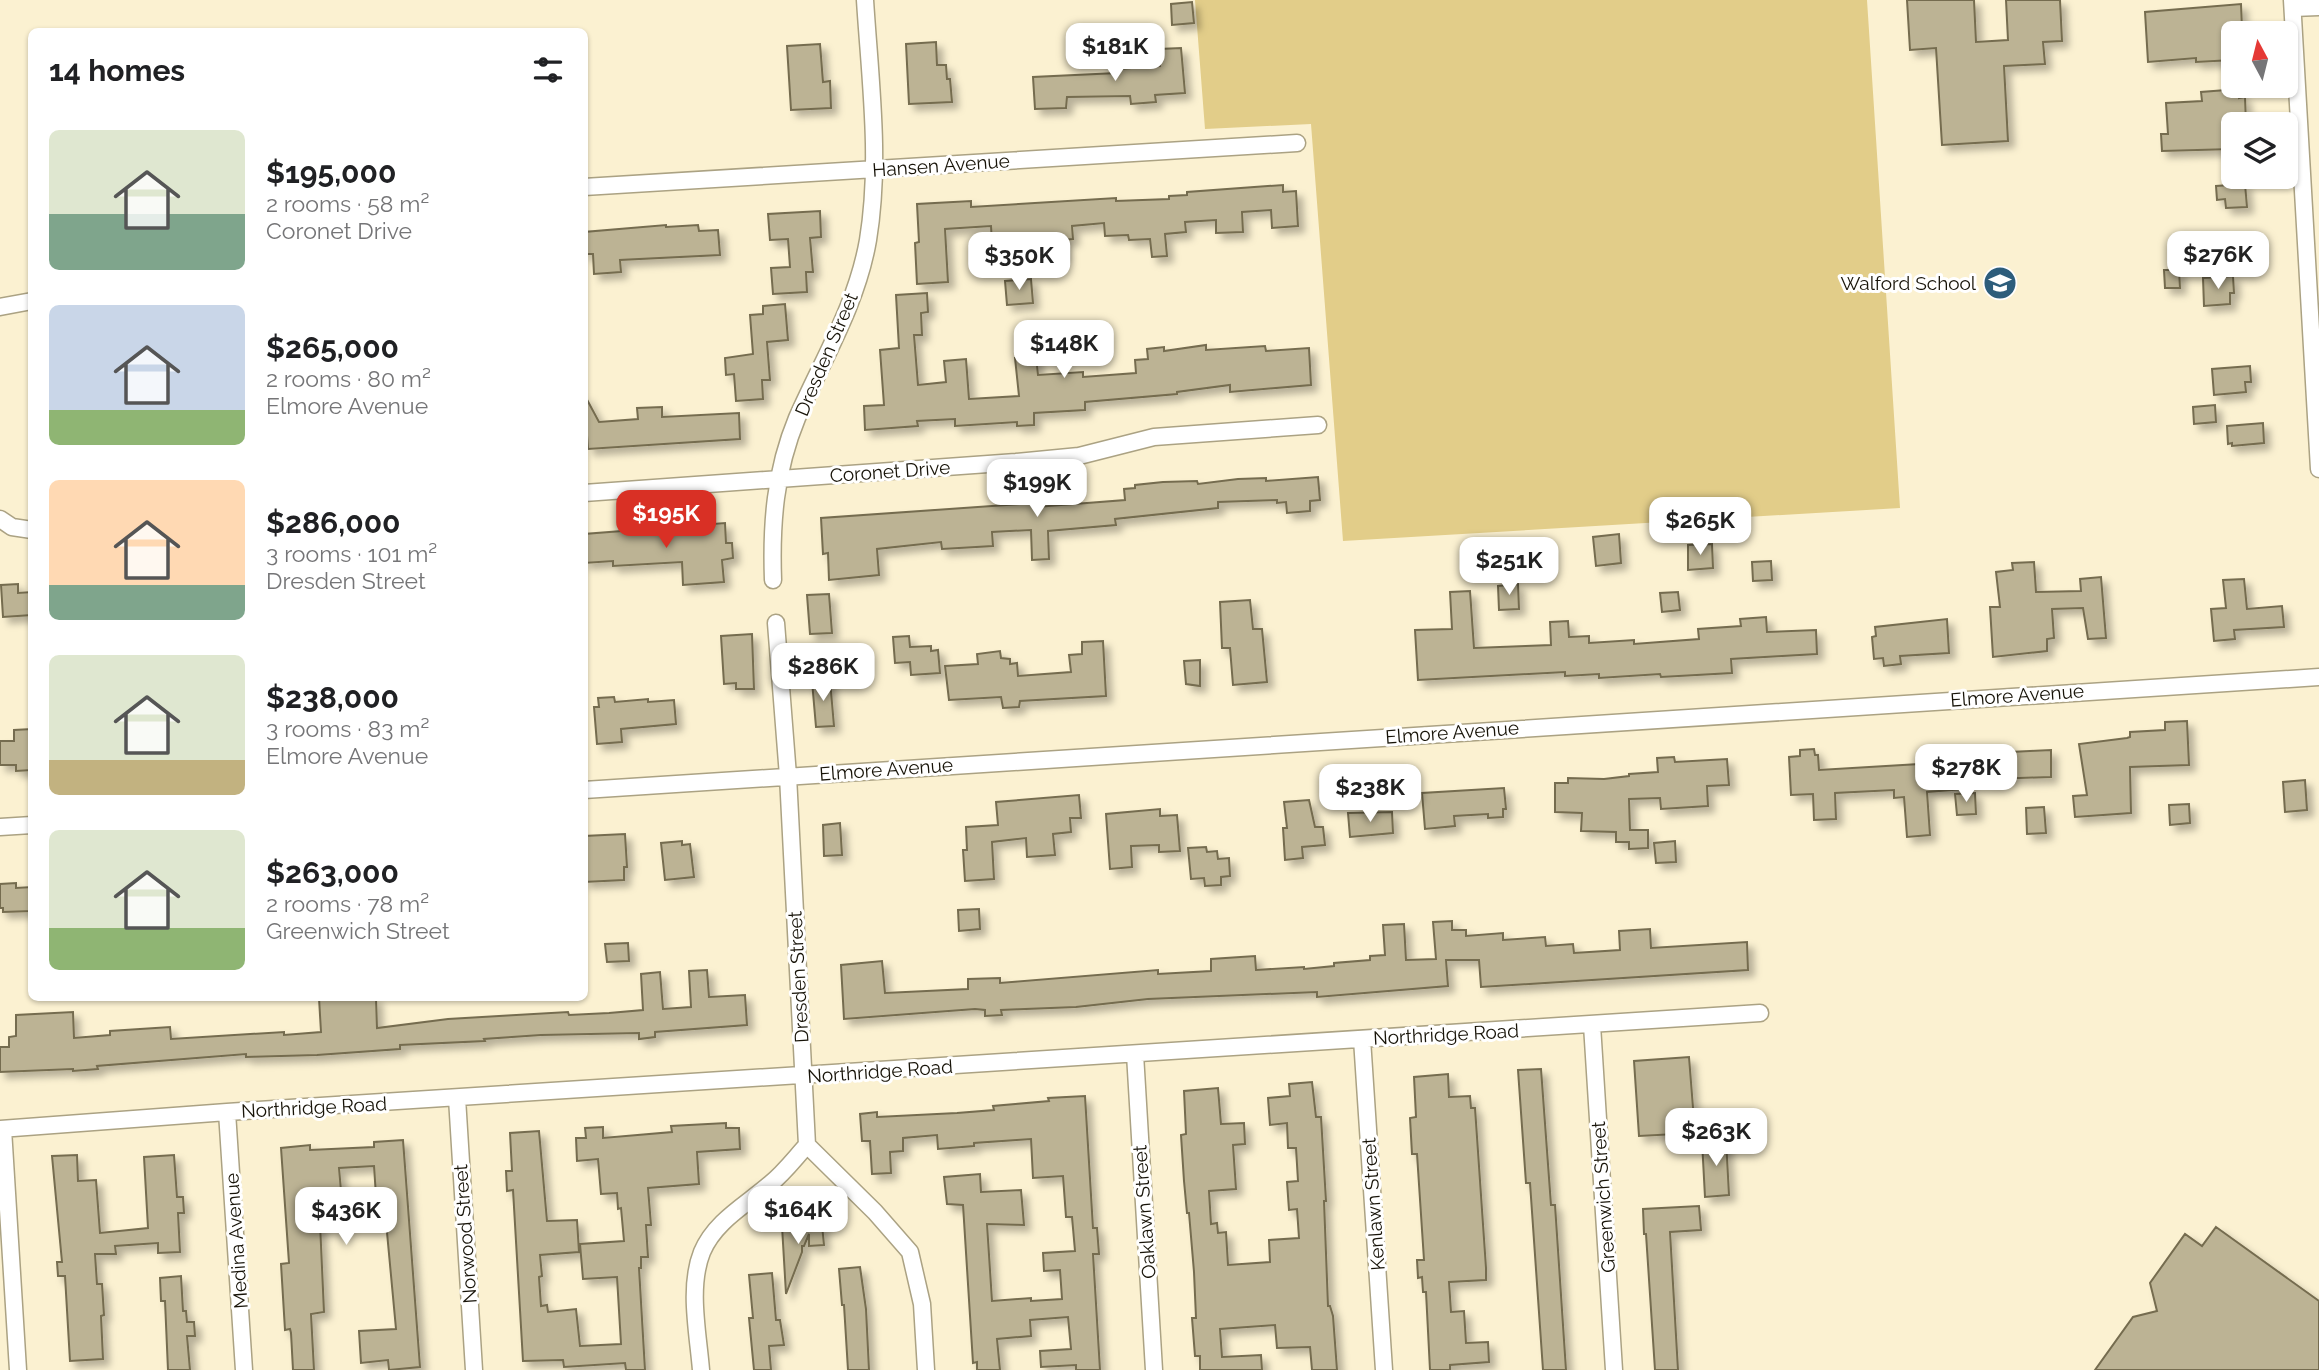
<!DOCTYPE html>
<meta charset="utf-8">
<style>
:root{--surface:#fff;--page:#f2f2f2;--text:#202124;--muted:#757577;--accent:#d93025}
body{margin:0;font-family:Raleway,sans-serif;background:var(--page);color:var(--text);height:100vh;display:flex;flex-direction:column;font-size:26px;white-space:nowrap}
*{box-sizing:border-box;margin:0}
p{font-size:23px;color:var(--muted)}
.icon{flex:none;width:38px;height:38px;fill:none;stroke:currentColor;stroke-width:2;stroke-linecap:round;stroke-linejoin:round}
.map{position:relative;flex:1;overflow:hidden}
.sheet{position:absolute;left:28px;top:28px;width:560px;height:973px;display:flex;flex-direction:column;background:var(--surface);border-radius:10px;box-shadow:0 2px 5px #0004}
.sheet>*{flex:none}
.needle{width:46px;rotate:353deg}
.tools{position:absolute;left:2221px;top:21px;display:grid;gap:14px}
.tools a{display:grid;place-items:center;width:77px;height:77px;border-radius:10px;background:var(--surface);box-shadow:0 2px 5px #0004;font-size:35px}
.price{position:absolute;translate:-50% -60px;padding:0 16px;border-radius:14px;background:#fff;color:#222;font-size:23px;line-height:46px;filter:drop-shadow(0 2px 4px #0008)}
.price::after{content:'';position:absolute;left:50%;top:42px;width:21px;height:16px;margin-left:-10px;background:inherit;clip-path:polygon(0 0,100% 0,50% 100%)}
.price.current{background:var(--accent);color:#fff}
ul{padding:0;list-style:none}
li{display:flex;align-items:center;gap:21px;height:175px;padding:0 21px}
li span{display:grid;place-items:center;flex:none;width:196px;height:140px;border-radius:10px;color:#555}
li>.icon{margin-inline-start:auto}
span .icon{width:84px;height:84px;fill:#fffc;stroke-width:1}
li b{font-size:30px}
h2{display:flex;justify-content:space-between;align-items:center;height:84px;padding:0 21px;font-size:30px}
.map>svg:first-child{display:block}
.green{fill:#e2cd89}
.building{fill:#bcb394;stroke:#756c4f;stroke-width:2;filter:url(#shadow)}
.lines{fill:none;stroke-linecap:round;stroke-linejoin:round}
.minor-casing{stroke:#aba283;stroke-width:19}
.minor{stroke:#fff;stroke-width:16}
.labels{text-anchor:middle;stroke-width:6;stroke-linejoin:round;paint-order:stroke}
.street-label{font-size:19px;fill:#171308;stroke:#fff}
.poi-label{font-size:19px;fill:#171308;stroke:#fff;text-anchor:end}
</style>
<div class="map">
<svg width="2319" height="1370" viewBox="0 0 2319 1370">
<defs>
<filter id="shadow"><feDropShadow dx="6" dy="6" stdDeviation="3.5" flood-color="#0004"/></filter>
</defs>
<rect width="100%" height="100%" fill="#fbf1d1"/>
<path class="green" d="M1195 0H1867L1900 508 1343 541 1311 124 1205 129Z"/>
<path class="building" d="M1907 0H1974L1976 42 2008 40 2006 0H2060L2062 41 2043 42 2045 64 2004 66 2008 141 1942 145 1936 48 1910 50Z
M1192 2 1194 23 1172 25 1171 4Z
M2241 4 2242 28 2233 29V60L2196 62V58L2148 62 2145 12Z
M936 42 937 65H946L947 79H950L952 102 909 104 906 44Z
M820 44 823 82 830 81 831 108 791 110 787 46Z
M1181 48 1185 93 1155 95 1156 102 1131 104 1130 96 1067 97 1066 108 1035 109 1033 77 1117 73V69L1160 66 1159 49Z
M2239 89V98L2245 97 2246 124H2233V149L2162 151 2161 134H2168L2166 103 2202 101 2201 92Z
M2245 184 2247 207 2226 208 2225 199 2217 200 2216 186Z
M1283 185V192L1296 191 1298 226 1272 228 1271 210 1242 212 1243 232 1216 233V220L1185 222 1186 232 1165 234 1167 256 1152 257 1150 239 1129 240 1128 235 1105 236 1104 223 1072 226 1073 239 1062 240 1063 256 1042 257 1041 241 992 244 991 226 945 229 948 282 917 284 915 243 919 242 917 204 971 201V207L1116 198V201L1169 199V196L1187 195V192Z
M820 211 821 237 810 238 813 272H806L807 292 773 294 771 268 790 267 788 239 770 240 768 214Z
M666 225V227L698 225 699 231 718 230 720 255 620 260 621 272 594 274 593 254H584V232Z
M2164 270H2179L2180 288H2165Z
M2233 276 2234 293H2230V304L2204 306 2203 278Z
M1031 279 1033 303 1007 305 1005 281Z
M927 293 928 312 921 313 922 335H914L918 385 946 382 944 361 966 359 969 399 1019 396 1015 358 1036 356 1038 375 1083 372V377L1136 373 1135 360 1148 359 1147 349 1164 347V351L1206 345V350L1265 346 1266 351 1309 348 1311 385 1230 392V385L1177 392V394L1085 402V410L1034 413V425L1017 426V422L955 426V419L917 421 918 426 865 430 864 406 884 405 880 350 899 348 896 295Z
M785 304 788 340 767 342 770 380H762L763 399 736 401 734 374 726 375 725 358 753 354 750 315 763 314V306Z
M2250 366 2251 382H2245L2246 392 2214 395 2212 369Z
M584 394 599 422 638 419 637 408 662 407V417L739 413 740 439 588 449Z
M2215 405 2216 422 2194 424 2193 407Z
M2263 423 2264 443 2232 446V443L2228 444 2227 426Z
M1318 477 1320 500 1310 501V511L1287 513 1286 502 1277 503V500L1218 502V508L1115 519 1116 525 1048 531 1049 559 1032 560 1031 530 992 532 993 546 942 549 941 542 877 549 879 575 829 580 828 553 823 554 821 518 1035 503 1036 507 1125 500 1124 489 1135 488V485L1163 482 1197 481 1198 484 1238 479 1266 478V481Z
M725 523 726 543H732L733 558 722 560 724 582 683 585 682 562 613 566V561L584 563V534Z
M1619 534 1621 563 1596 566 1593 537Z
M1712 544 1713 568 1688 570V545Z
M1771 561 1772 580 1753 581 1752 562Z
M2034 562 2036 592 2081 591 2080 579 2101 577 2106 638 2088 639 2083 608 2052 609 2054 638 2047 639V651L1993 657 1990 607H2000L1996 572 2013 570 2012 563Z
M2244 579 2247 609 2282 606 2284 627 2234 630 2235 639 2214 641 2211 609 2226 608 2223 580Z
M18 584V593L32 592V615L3 617 1 585Z
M1518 584 1519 609 1499 610 1498 586Z
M1470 591 1474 648 1551 645 1550 622 1568 621 1569 637 1589 636V643L1634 640V644L1699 639 1698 629 1741 626 1740 619 1766 617 1767 632 1816 630 1817 654 1731 659 1732 673 1661 677 1660 674 1599 678V674L1565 676V672L1418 680 1415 630 1452 629 1450 592Z
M1678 592 1680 610 1662 612 1660 593Z
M829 594 832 633 810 634 807 595Z
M1250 600 1253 629H1262L1267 682 1233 685 1230 648H1222L1220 602Z
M1947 619 1949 653 1900 656 1901 664 1884 666 1883 658 1874 659 1872 637 1876 636 1875 627Z
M752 634 754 689H736V683L724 684 721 636Z
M909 636 910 647 931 646V651L938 650 940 673 911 675 910 662 895 663 893 637Z
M1103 641 1106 696 1020 701 1019 707 1003 708 1001 697 949 700 945 666 978 664 977 654 1000 651 1001 658 1010 659V664L1017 663 1018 676 1071 672 1069 655 1082 654V642Z
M1200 660V686L1186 684 1184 661Z
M830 680 834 726 816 727 812 681Z
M614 697 615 702 648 699V702L674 700 676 724 621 729 622 742 597 744 594 707H599L598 698Z
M2187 721 2189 765 2130 767 2131 813 2075 817 2073 796 2087 795 2079 744 2127 738 2130 737V732L2165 730V722Z
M32 729V770L16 771V765H0V741H14V730Z
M1960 746 1964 789 1927 792 1930 835 1907 837 1904 797 1894 798V790L1835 793 1836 819 1814 820 1813 794 1791 795 1789 757 1800 756V750L1814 749 1815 755H1818L1819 770 1936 763 1935 748Z
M2051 750V777L1992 779 1990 753Z
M1674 757 1675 762 1727 759 1729 785 1707 786 1708 806 1661 809 1660 798 1629 799 1630 830H1648V848L1629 849V842H1616V832L1581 831 1582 813 1555 812V783H1568V778L1604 779 1629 776V774L1658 772 1657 758Z
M2305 780 2307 810 2285 812 2283 782Z
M1504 788 1506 809H1503V817L1488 818V814L1454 816 1455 826 1425 829 1422 793Z
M1975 793 1976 814 1957 815 1955 794Z
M1079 795 1081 818H1070L1071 832 1053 834 1055 855 1027 857 1026 838 992 842 994 879 965 881 963 850H967L966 827 998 825 996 802Z
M1309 800 1315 827H1323L1325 845 1302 847 1303 858 1285 860 1283 828H1287L1284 802Z
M2189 804 2190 823 2170 825 2169 805Z
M2044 807 2046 833 2027 834 2026 808Z
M1160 809V816L1177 815 1180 851 1159 852V845L1131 846 1132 867 1110 869 1106 814Z
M1392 812 1393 833 1350 837 1348 813Z
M840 823 842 855 824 856 823 825Z
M625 834 627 867H624V880L584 882V836Z
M682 841V845L690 844 694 877 665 880 661 843Z
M1675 841 1676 862 1656 863 1654 843Z
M1206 847 1207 852 1217 851 1218 859 1229 858 1230 876 1221 877V885L1205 886 1204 878 1191 879 1188 848Z
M16 883V888L32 887V911L3 912V908H0V884Z
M979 909 980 929 959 931 958 910Z
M1452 921V930H1466V936L1503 933V940L1545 937 1546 946 1573 944 1574 953 1620 950 1619 931 1650 929 1651 948 1747 942 1748 970 1481 987 1479 960H1446L1448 986 1317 997V992L1148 999 1076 1007 1001 1010 1002 1015 985 1016V1010L975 1009 844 1019 841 965 882 961 885 993 968 989V979L1000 978V983L1158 970V974L1211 971V959L1255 956 1256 970 1304 967V969L1334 966V963L1370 960V956L1385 955 1383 925 1404 924 1406 960 1436 959 1433 922Z
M628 943 629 961 607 962 605 944Z
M707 970 709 997 745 995 747 1025 655 1032V1037L639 1039V1033L541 1035 484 1039 485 1041 400 1045V1049L317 1055 246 1057V1054L97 1066 98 1069 73 1071V1069L0 1072V1047H9V1037L16 1036V1015L73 1012 74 1038 110 1035V1031L170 1027 171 1039 284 1032V1035L321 1032 319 998H376L377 1028 448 1019 568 1012 569 1015 609 1013 643 1010 641 974 660 972 663 1009 691 1007 689 971Z
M1689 1057 1695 1133 1639 1136 1634 1061Z
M1541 1069 1551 1205H1555L1566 1370H1543L1530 1183H1526L1518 1070Z
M1448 1074 1449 1097 1470 1096 1471 1108H1475L1486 1268V1280L1449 1282 1451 1312 1464 1311 1466 1343 1488 1342 1489 1362 1450 1365V1370H1430L1426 1292H1423L1422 1277 1418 1278 1417 1260H1424L1417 1154H1412L1410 1118 1416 1117 1414 1077Z
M1312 1082 1316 1117H1321L1326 1201H1324L1328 1306H1330L1333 1316 1337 1370H1312L1310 1347 1277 1348 1275 1325 1220 1329 1222 1357 1261 1355 1262 1370H1200V1356H1195L1192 1318H1196L1194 1272 1189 1213H1187L1184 1181 1181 1135 1186 1134 1184 1091 1218 1088 1221 1124 1244 1123 1245 1144 1233 1145 1236 1189 1209 1191 1211 1224 1217 1223 1218 1233 1226 1232 1228 1265 1270 1262 1269 1240 1299 1238 1297 1209 1289 1210 1287 1182 1298 1181 1296 1148H1288L1287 1123 1270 1125 1268 1098 1290 1096 1289 1084Z
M1085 1096 1093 1228H1097L1099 1254H1093L1100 1370H1076V1365L1041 1367 1040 1351 1071 1349 1068 1317 1030 1320 1031 1336 997 1339 1000 1370H977V1362L973 1363 963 1205 947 1204 944 1177 980 1174 981 1192 1021 1190 1024 1225 987 1224 992 1301 1031 1298V1301L1062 1299 1060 1270 1044 1271 1043 1253 1075 1251 1072 1217H1066L1063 1176 1033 1178 1031 1139 974 1143V1146L938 1149 937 1135 903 1138V1151L890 1152 891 1173 872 1174 870 1141H862L860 1114 877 1112V1117L957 1113 994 1110 993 1106 1049 1101 1048 1098Z
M726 1123V1128H739L740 1149 697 1152 699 1184 648 1188 651 1225H646L648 1257H641V1268H639L645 1370H626L625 1363 564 1367 563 1360 523 1361 513 1190 507 1191 506 1171H512L510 1133 539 1131 547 1221 577 1220 579 1252 540 1255 542 1276 539 1277 541 1306 547 1305 548 1312 576 1309 580 1346 621 1344 617 1277 583 1279 580 1244 624 1241 621 1208 618 1209 617 1193 601 1194 598 1159 577 1161 576 1138H586L585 1128 603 1127V1138L672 1132 671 1126Z
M1726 1139 1729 1195 1705 1197 1702 1141Z
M403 1140 420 1367 389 1370 388 1360 361 1363 359 1331 396 1329 385 1211H377L374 1166 339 1168 343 1213 327 1214 328 1223H320L324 1312 311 1314 314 1370H293L291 1333 290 1329 285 1330 281 1264 289 1263 281 1148 310 1145V1150L374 1147V1142Z
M77 1155 78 1181 96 1180 100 1233 148 1228 144 1157 174 1155 177 1197H183L184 1213H178L180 1252 158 1253V1243L115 1246 116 1254H95L97 1284H102L104 1315 101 1316 103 1359 70 1361 65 1276H58L57 1262H62L52 1156Z
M1699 1206 1701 1230 1670 1232 1678 1370H1655L1646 1234H1644L1643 1209Z
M813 1224 812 1226 822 1225 824 1245 809 1246V1234L804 1246H802V1252L786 1294 782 1226Z
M2216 1227 2319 1301V1370H2095L2133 1317 2157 1311 2150 1283 2185 1234 2202 1246Z
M860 1267 866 1309 869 1370H848L844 1305H842L839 1269Z
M772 1273 776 1320H780L784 1345 769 1346 771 1370H754L749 1318H753L749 1275Z
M181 1276 183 1311H186L187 1322H194L195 1336H187L190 1370H168L165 1301H161L160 1278Z"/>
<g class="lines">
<defs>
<path id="minor" d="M2292 0 2319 469
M2293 8 2319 7
M584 187 1297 143
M0 307 32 301
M584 493 1016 462 1079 456 1154 437 1318 425
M0 519 12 527 32 530
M773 580C771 524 775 471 797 418 823 359 857 304 868 240 881 161 870 79 865 0
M584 790 2319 677
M0 827 32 825
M1592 1025 1614 1370
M1362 1039 1384 1370
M1135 1054 1154 1370
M457 1098 474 1370
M227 1112 244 1370
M0 1129 227 1112 1760 1013
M3 1129 18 1370
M807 1145 875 1212 910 1252 922 1304 926 1370
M701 1370C698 1333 688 1287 702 1252 715 1221 746 1205 770 1184 784 1173 795 1158 807 1145L788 776 776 623"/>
</defs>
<use href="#minor" class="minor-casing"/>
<use href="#minor" class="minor"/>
</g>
<defs>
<symbol id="school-disc" viewBox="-11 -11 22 22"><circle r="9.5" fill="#2d5d7b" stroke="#fff"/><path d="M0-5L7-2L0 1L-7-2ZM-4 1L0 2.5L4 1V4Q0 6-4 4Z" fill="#fff"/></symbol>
</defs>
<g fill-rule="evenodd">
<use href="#school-disc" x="1981" y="264" width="38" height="38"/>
</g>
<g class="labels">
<g class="street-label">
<text transform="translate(941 165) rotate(-4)" y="7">Hansen Avenue</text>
<text transform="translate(826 354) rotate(-67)" y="7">Dresden Street</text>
<text transform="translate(890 471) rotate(-4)" y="7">Coronet Drive</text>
<text transform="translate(2017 695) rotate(-4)" y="7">Elmore Avenue</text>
<text transform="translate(1452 732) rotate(-4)" y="7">Elmore Avenue</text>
<text transform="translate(886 769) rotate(-4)" y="7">Elmore Avenue</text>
<text transform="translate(798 977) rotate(-93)" y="7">Dresden Street</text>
<text transform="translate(1446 1034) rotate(-3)" y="7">Northridge Road</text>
<text transform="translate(880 1071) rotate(-4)" y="7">Northridge Road</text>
<text transform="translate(314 1107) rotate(-3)" y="7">Northridge Road</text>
<text transform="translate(1603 1197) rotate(-94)" y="7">Greenwich Street</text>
<text transform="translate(1373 1204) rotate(-94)" y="7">Kenlawn Street</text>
<text transform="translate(1144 1212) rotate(-94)" y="7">Oaklawn Street</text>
<text transform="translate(465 1234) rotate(-94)" y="7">Norwood Street</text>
<text transform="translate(236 1241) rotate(-94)" y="7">Medina Avenue</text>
</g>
<g class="poi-label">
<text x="1976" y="290">Walford School</text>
</g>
</g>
</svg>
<div class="tools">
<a><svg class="needle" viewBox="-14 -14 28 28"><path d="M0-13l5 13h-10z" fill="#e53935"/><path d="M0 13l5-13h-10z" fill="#757577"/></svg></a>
<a><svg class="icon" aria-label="layers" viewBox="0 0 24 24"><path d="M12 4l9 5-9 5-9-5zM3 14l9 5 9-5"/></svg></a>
</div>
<b class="price" style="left:1115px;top:83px">$181K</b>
<b class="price" style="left:2218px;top:291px">$276K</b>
<b class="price" style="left:1019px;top:292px">$350K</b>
<b class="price" style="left:1064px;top:380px">$148K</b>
<b class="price" style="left:1037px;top:519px">$199K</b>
<b class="price current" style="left:666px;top:550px">$195K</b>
<b class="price" style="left:1700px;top:557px">$265K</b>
<b class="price" style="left:1509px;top:597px">$251K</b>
<b class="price" style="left:823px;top:703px">$286K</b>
<b class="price" style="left:1966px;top:804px">$278K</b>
<b class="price" style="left:1370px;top:824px">$238K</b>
<b class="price" style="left:1716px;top:1168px">$263K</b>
<b class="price" style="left:798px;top:1246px">$164K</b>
<b class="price" style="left:346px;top:1247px">$436K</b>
<section class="sheet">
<h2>14 homes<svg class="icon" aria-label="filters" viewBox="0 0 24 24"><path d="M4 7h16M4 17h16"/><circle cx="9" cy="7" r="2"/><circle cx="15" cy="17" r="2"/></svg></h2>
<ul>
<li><span style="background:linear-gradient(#dfe7d0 60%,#7fa58c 0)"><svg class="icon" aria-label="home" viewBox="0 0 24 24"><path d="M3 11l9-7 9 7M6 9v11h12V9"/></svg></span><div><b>$195,000</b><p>2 rooms · 58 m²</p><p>Coronet Drive</p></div></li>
<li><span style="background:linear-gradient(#c9d6e8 75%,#8fb573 0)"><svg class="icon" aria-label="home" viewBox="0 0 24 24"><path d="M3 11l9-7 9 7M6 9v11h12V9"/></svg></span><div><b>$265,000</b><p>2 rooms · 80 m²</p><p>Elmore Avenue</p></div></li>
<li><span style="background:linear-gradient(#ffd9b3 75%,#7fa58c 0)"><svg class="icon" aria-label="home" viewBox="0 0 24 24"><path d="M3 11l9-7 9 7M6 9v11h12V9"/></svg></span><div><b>$286,000</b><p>3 rooms · 101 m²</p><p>Dresden Street</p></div></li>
<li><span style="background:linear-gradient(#dfe7d0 75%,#c2b280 0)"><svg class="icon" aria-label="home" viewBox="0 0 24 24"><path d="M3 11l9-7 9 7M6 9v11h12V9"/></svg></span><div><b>$238,000</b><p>3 rooms · 83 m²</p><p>Elmore Avenue</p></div></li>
<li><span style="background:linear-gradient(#dfe7d0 70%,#8fb573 0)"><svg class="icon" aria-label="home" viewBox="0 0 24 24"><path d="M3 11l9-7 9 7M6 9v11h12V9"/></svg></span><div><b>$263,000</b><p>2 rooms · 78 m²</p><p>Greenwich Street</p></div></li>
</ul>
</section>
</div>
